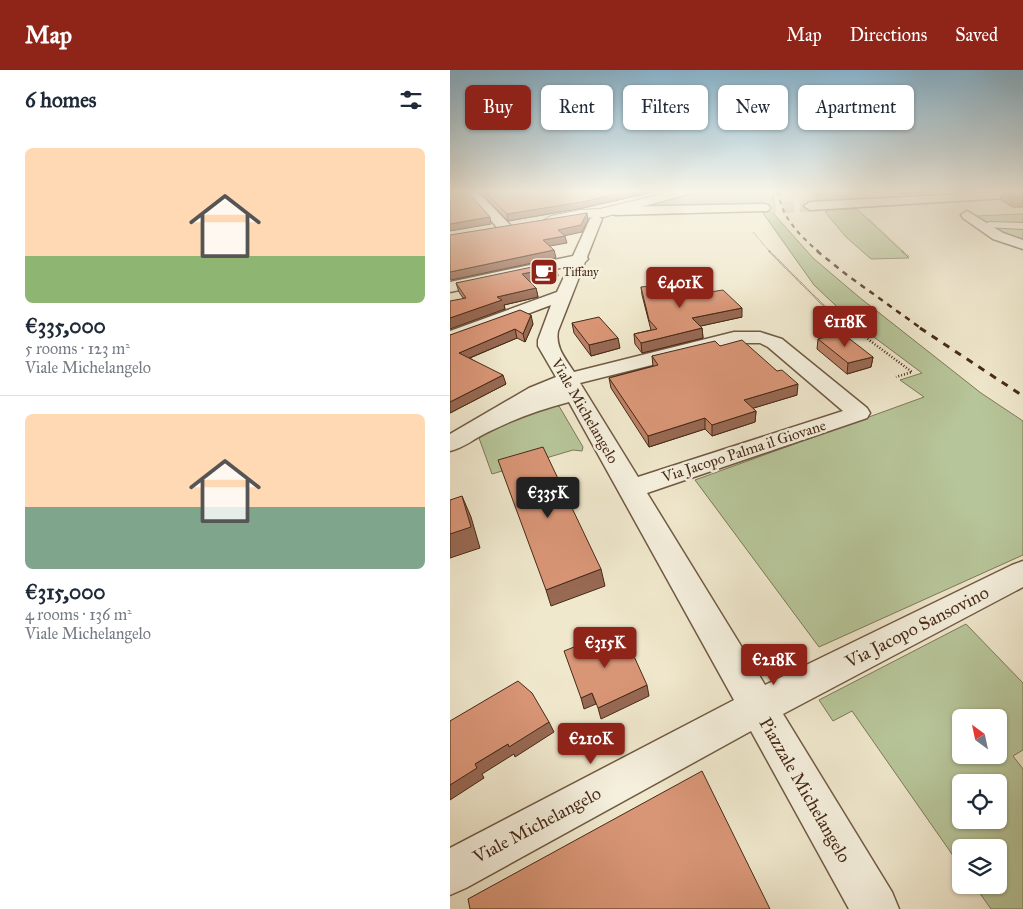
<!DOCTYPE html>
<meta charset="utf-8">
<style>
:root{--surface:#fff;--page:#f6f6f7;--text:#1f2937;--muted:#747a83;--line:#e0e1e3;--accent:#8f2418}
body{margin:0;font-family:"IM FELL Great Primer",serif;background:var(--page);color:var(--text);height:100vh;display:flex;flex-direction:column;font-size:19px;white-space:nowrap}
*{box-sizing:border-box;margin:0}
p{font-size:16px;color:var(--muted)}
.icon{flex:none;width:28px;height:28px;fill:none;stroke:currentColor;stroke-width:2;stroke-linecap:round;stroke-linejoin:round}
.map{position:relative;flex:1;overflow:hidden}
.side{display:flex;flex-direction:column;background:var(--surface);width:450px}
.side>*{flex:none}
.top-card{position:absolute;left:15px;top:15px;width:475px;height:45px;display:flex;gap:10px}
.needle{width:32px;rotate:327deg}
.fabs{position:absolute;left:502px;top:639px;display:grid;gap:10px}
.fabs a{display:grid;place-items:center;width:55px;height:55px;border-radius:8px;background:var(--surface);box-shadow:0 1px 4px #0004;font-size:25px}
.price{position:absolute;translate:-50% -42px;padding:0 11px;border-radius:5px;background:var(--accent);color:#fff;font-size:16px;line-height:32px;filter:drop-shadow(0 1px 2px #0008)}
.price::after{content:'';position:absolute;left:50%;top:30px;width:15px;height:11px;margin-left:-8px;background:inherit;clip-path:polygon(0 0,100% 0,50% 100%)}
.price.current{background:#222;color:#fff}
ul{padding:0;list-style:none}
li{display:grid;align-content:center;gap:10px;height:265px;padding:0 25px}
li+li{border-top:1px solid var(--line)}
li span{display:grid;place-items:center;height:155px;border-radius:8px;color:#555}
li>.icon{margin-inline-start:auto}
span .icon{width:90px;height:90px;fill:#fffc;stroke-width:1}
li b{font-size:21px}
h2{display:flex;justify-content:space-between;align-items:center;height:60px;padding:0 25px;font-size:21px}
.chip{padding:0 18px;border-radius:8px;background:var(--surface);box-shadow:0 1px 4px #0004;font-size:18px;line-height:45px}
.chip.current{background:var(--accent);color:#fff}
header{display:flex;align-items:center;gap:30px;box-sizing:border-box;height:70px;padding:0 25px;background:var(--accent);color:#fff}
header strong{font-size:24px}
nav{display:flex;gap:28px;margin-inline-start:auto;font-size:18px}
main{display:flex;flex:1;min-height:0}
.map>svg:first-child{display:block}
.green{fill:#b7c69a;stroke:#7f7858;fill-rule:evenodd}
.lines{fill:none;stroke-linecap:round;stroke-linejoin:round}
.minor-tunnel{stroke:#cec2a9;stroke-width:12;stroke-dasharray:12 6;stroke-linecap:butt}
.pedestrian-casing{stroke:#715a44;stroke-width:2}
.minor-casing{stroke:#715a44;stroke-width:3}
.tertiary-casing{stroke:#715a44;stroke-width:2}
.path-far2{stroke:#472a17;stroke-width:1;stroke-dasharray:0.5 1;stroke-linecap:butt}
.path-far1{stroke:#472a17;stroke-width:2;stroke-dasharray:0.5 1;stroke-linecap:butt}
.path{stroke:#472a17;stroke-width:2.5;stroke-dasharray:1 2;stroke-linecap:butt}
.pedestrian{fill:#f5f0de;fill-rule:evenodd}
.minor{fill:#f5f0de;fill-rule:evenodd}
.tertiary{fill:#f5f0de;fill-rule:evenodd}
.rail-far2{stroke:#472a17;stroke-width:2;stroke-dasharray:4.5 4.5;stroke-linecap:butt}
.rail-far1{stroke:#472a17;stroke-width:2.5;stroke-dasharray:5.5 5.5;stroke-linecap:butt}
.rail{stroke:#472a17;stroke-width:3;stroke-dasharray:7 7;stroke-linecap:butt}
.wall{fill:#bb8166;stroke:#472a17}
.shaded-wall{fill:#986953;stroke:#472a17}
.building{fill:#d99677;stroke:#472a17}
.labels{text-anchor:middle;stroke-width:5;stroke-linejoin:round;paint-order:stroke}
.far-poi-label{font-size:12px;fill:#472a17;stroke:#f5f0de;text-anchor:start}
.street-label{font-size:15px;fill:#472a17;stroke:#f5f0de}
.near-street-label{font-size:18px;fill:#472a17;stroke:#f5f0de}
</style>
<header>
<strong>Map</strong>
<nav><a>Map</a><a>Directions</a><a>Saved</a></nav>
</header>
<main>
<section class="side">
<h2>6 homes<svg class="icon" aria-label="filters" viewBox="0 0 24 24"><path d="M4 7h16M4 17h16"/><circle cx="9" cy="7" r="2"/><circle cx="15" cy="17" r="2"/></svg></h2>
<ul>
<li><span style="background:linear-gradient(#ffd9b3 70%,#8fb573 0)"><svg class="icon" aria-label="home" viewBox="0 0 24 24"><path d="M3 11l9-7 9 7M6 9v11h12V9"/></svg></span><div><b>€335,000</b><p>5 rooms · 123 m²</p><p>Viale Michelangelo</p></div></li>
<li><span style="background:linear-gradient(#ffd9b3 60%,#7fa58c 0)"><svg class="icon" aria-label="home" viewBox="0 0 24 24"><path d="M3 11l9-7 9 7M6 9v11h12V9"/></svg></span><div><b>€315,000</b><p>4 rooms · 136 m²</p><p>Viale Michelangelo</p></div></li>
</ul>
</section>
<div class="map">
<svg width="573" height="839" viewBox="0 0 573 839">
<rect width="100%" height="100%" fill="#f0e8cd"/>
<filter id="stains"><feTurbulence type="fractalNoise" baseFrequency=".004" numOctaves="4"/><feColorMatrix values="0 0 0 0 .2 0 0 0 0 .09 0 0 0 0 .02 0 0 0 .5 -.17"/></filter>
<radialGradient id="worn" r=".72"><stop offset=".6" stop-color="#630" stop-opacity="0"/><stop offset="1" stop-color="#630" stop-opacity=".3"/></radialGradient>
<path class="green" d="M249 121H323L324 135 199 136Z
M362 121H393L403 130 463 127 369 133Z
M407 139 459 188 421 189 396 167 375 142 378 140Z
M313 143H323L363 188 409 227 531 323 573 351V485L369 577 245 410 474 327 450 310 472 303 401 250 364 215Z
M573 144V173L556 167 525 146Z
M101 336H109L133 377 132 381 123 380 42 404 29 368 70 347Z
M516 554 573 613V680L563 686 573 699V839H541L524 815H549V778H511V797L402 641 383 651 369 630ZM511 648H549V685H511ZM511 712H549V750H511Z"/>
<g class="lines">
<path class="minor-tunnel" d="M314 138 360 136"/>
<defs>
<path id="pedestrian" d="M539 152 573 153V159L536 157 534 155Z"/>
<path id="minor" d="M16 121H27L60 155 62 158 60 161H50Z
M573 121V127L360 140 354 136 360 132Z
M314 134 318 135 320 138 318 141 165 145 159 141 165 137Z
M517 141 553 163 573 170V179L543 169 513 148 511 145Z
M146 145 152 149 137 187 138 189 135 192 108 261C105 277 115 288 124 302L284 262H310L332 269 417 338 420 343 417 348 197 423 315 615 562 495 573 491V517L333 644 442 822 449 839H399L301 661 16 818 0 825V778L284 630 119 332C92 339 64 349 38 362 25 368 14 378 0 381V364L79 318 106 307 88 276V270L101 235 0 273V261L107 222 119 196 0 222V212L123 186 140 149ZM290 273H310L318 277 393 341 188 407 130 313Z"/>
<path id="tertiary" d="M225 121H244L242 123 154 147 130 148 101 154 94 150 101 146 130 140 150 139Z"/>
</defs>
<use href="#pedestrian" class="pedestrian-casing"/>
<use href="#minor" class="minor-casing"/>
<use href="#tertiary" class="tertiary-casing"/>
<path class="path-far2" d="M418 148 454 182
M303 162 320 182"/>
<path class="path-far1" d="M319 181 373 235 405 259
M452 181 459 187"/>
<path class="path" d="M403 258 462 302 446 307"/>
<use href="#pedestrian" class="pedestrian"/>
<use href="#minor" class="minor"/>
<use href="#tertiary" class="tertiary"/>
<path class="rail-far2" d="M328 121C331 147 350 166 369 182"/>
<path class="rail-far1" d="M367 181 397 205 472 259"/>
<path class="rail" d="M470 258 573 326"/>
</g>
<path class="wall" d="M29 121H207L133 138 58 151Z
M445 121H500L450 124Z
M553 121H573V137H563L551 130Z
M106 197 108 206 80 212 86 218 88 227 54 235 55 239 13 228 9 222 6 213Z
M191 217 248 224 292 247 250 256 252 258 253 268 192 283 185 274 184 264 201 260 192 225Z
M122 253 170 278 141 286 124 263Z
M83 254 75 272 67 268 20 288 56 314 0 343V265Z
M368 269 423 287 421 297 397 304 367 279Z
M270 276 327 301 347 325 303 338 306 341 305 352 262 366 255 359 199 377 161 318 159 308 203 296 202 286Z"/>
<path class="shaded-wall" d="M180 121H207L133 138 58 151 57 144Z
M451 121H500L450 124Z
M137 143 138 150 132 162 109 167 108 160Z
M40 147 41 154 0 161V154Z
M115 166 117 173 94 177 93 170Z
M104 180 106 188 1 210 0 207V202Z
M106 197 108 206 75 213 72 204Z
M86 218 88 227 54 235 55 239 0 259V248L47 227Z
M292 238V247L242 258V248Z
M81 245 83 254 75 272 73 264Z
M252 258 253 268 192 283 191 273Z
M65 259 67 268 12 291 9 283Z
M168 268 170 278 141 286 139 275Z
M423 287 421 297 397 304 398 293Z
M53 305 56 314 0 343V332Z
M348 314 347 325 294 341V330Z
M306 341 305 352 262 366V355Z
M255 348V359L199 377 198 366Z
M12 426 21 447 30 478 0 488V464Z
M151 499 155 516 101 536 96 520Z
M197 615 199 626 151 649 148 638Z
M142 623 146 634 134 639 131 628Z
M99 652 104 662 65 687 64 684 32 704 34 708 0 730V715L25 694 58 674Z"/>
<path class="building" d="M0 121H17L40 147 0 154Z
M34 121H180L132 132 57 144Z
M555 121H573V126L566 127Z
M137 143 131 155 108 160 115 166 93 170 104 180 0 202V165Z
M101 193 106 197 72 204 86 218 47 227 52 230 0 248V231L16 228 6 213Z
M243 212 248 224 273 220 292 238 242 248 252 258 191 273 184 264 207 259 199 250 191 217Z
M70 240 81 245 73 264 65 259 9 283 53 305 0 332V265Z
M149 247 168 268 139 275 122 253Z
M392 263 423 287 398 293 368 269Z
M292 270 327 301 332 300 348 314 294 330 306 341 262 355 255 348 198 366 159 308 208 295 202 286 265 271 270 276Z
M93 377 151 499 96 520 48 390Z
M12 426 21 457 0 464V430Z
M173 562 197 615 148 638 142 623 131 628 114 581 152 566 154 570Z
M68 611 82 623 99 652 59 677 58 674 25 694 27 698 0 715V651Z
M252 701 320 839H20L18 829Z"/>
<linearGradient id="sky" x2="0" y2="1"><stop stop-color="#89b9d5"/><stop offset="0.51" stop-color="#f8f5e8"/><stop offset="1" stop-color="#f8f5e8" stop-opacity="0"/></linearGradient>
<rect width="573" height="238" fill="url(#sky)"/>
<defs>
<symbol id="cafe-square" viewBox="-11 -11 22 22"><rect x="-9" y="-9" width="18" height="18" rx="4" fill="#8f2418" stroke="#f5f0de"/><path d="M-5.5-4.5H6V0H3Q3 3.5 0 3.5H-2.5Q-5.5 3.5-5.5 0ZM3-3.2v2h1.7v-2ZM-6 4.5H4V6H-6Z" fill="#fff"/></symbol>
</defs>
<g fill-rule="evenodd">
<use href="#cafe-square" x="78" y="186" width="32" height="32"/>
</g>
<g class="labels">
<g class="far-poi-label">
<text x="113" y="206">Tiffany</text>
</g>
<g class="street-label">
<text transform="translate(135 341) rotate(60)" y="5">Viale Michelangelo</text>
<text transform="translate(294 381) rotate(-18)" y="5">Via Jacopo Palma il Giovane</text>
</g>
<g class="near-street-label">
<text transform="translate(467 557) rotate(-27)" y="6">Via Jacopo Sansovino</text>
<text transform="translate(355 720) rotate(60)" y="6">Piazzale Michelangelo</text>
<text transform="translate(87 755) rotate(-28)" y="6">Viale Michelangelo</text>
</g>
</g>
<rect width="100%" height="100%" filter="url(#stains)"/>
<rect width="100%" height="100%" fill="url(#worn)"/>
</svg>
<div class="fabs">
<a><svg class="needle" viewBox="-14 -14 28 28"><path d="M0-13l5 13h-10z" fill="#e53935"/><path d="M0 13l5-13h-10z" fill="#747a83"/></svg></a>
<a><svg class="icon" aria-label="locate" viewBox="0 0 24 24"><circle cx="12" cy="12" r="6"/><path d="M12 2v4M12 18v4M2 12h4M18 12h4"/></svg></a>
<a><svg class="icon" aria-label="layers" viewBox="0 0 24 24"><path d="M12 4l9 5-9 5-9-5zM3 14l9 5 9-5"/></svg></a>
</div>
<b class="price" style="left:230px;top:239px">€401K</b>
<b class="price" style="left:395px;top:278px">€118K</b>
<b class="price current" style="left:98px;top:449px">€335K</b>
<b class="price" style="left:155px;top:599px">€315K</b>
<b class="price" style="left:324px;top:616px">€218K</b>
<b class="price" style="left:141px;top:695px">€210K</b>
<div class="top-card">
<a class="chip current">Buy</a>
<a class="chip">Rent</a>
<a class="chip">Filters</a>
<a class="chip">New</a>
<a class="chip">Apartment</a>
</div>
</div>
</main>
